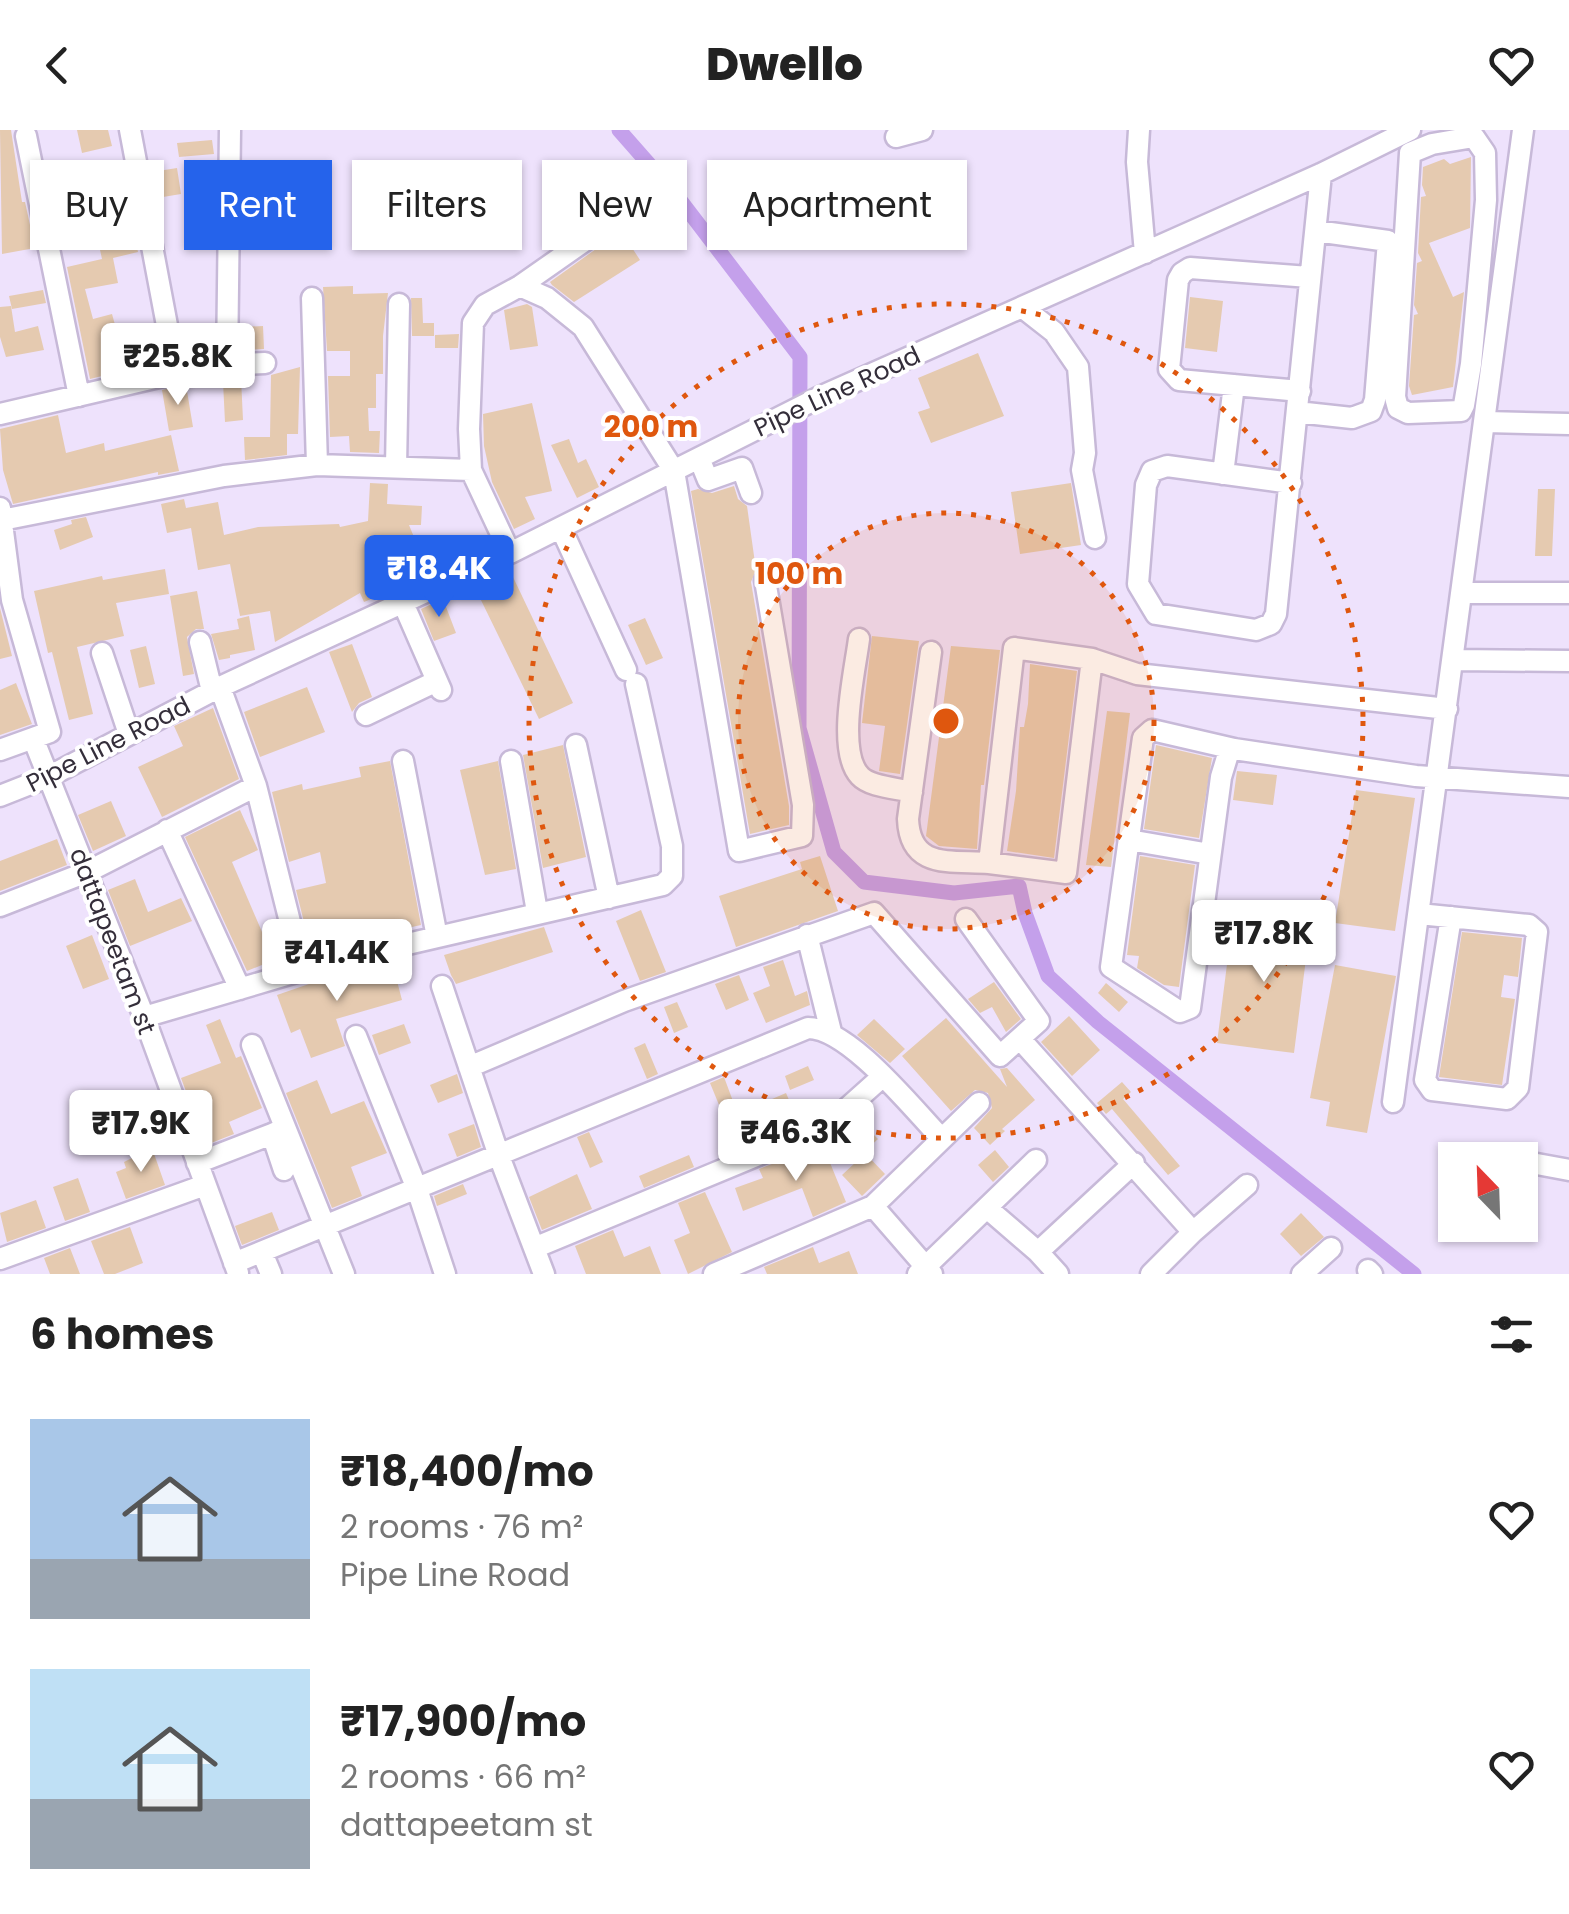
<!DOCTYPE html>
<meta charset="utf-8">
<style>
:root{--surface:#fff;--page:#f6f6f6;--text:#222;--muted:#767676;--accent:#2563eb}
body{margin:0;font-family:Poppins,sans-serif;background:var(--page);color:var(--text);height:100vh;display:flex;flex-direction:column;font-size:38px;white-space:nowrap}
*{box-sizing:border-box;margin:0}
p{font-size:32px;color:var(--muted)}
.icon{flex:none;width:55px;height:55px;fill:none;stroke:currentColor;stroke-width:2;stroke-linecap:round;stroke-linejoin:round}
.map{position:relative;height:1144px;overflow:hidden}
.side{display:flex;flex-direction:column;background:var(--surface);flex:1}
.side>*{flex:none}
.top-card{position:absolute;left:30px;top:30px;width:1000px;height:90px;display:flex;gap:20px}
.needle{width:65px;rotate:337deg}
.buttons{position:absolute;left:1438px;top:1012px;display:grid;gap:20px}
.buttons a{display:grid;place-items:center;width:100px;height:100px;border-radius:0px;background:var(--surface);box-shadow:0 2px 8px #0004;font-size:50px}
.price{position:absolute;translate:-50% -85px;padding:0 22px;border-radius:10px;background:#fff;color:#222;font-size:32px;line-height:65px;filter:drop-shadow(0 2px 5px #0008)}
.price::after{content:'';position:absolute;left:50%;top:60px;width:30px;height:22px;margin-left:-15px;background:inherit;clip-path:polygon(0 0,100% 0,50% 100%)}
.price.selected{background:var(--accent);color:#fff}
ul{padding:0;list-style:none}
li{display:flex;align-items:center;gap:30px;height:250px;padding:0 30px}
li span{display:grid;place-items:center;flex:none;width:280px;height:200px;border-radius:0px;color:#555}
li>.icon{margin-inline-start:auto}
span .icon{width:120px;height:120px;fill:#fffc;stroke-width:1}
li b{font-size:42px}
h2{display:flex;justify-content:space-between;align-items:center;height:120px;padding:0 30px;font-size:42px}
.pill{padding:0 35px;border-radius:0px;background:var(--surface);box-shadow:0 2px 8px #0004;font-size:35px;line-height:90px}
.pill.selected{background:var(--accent);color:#fff}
header{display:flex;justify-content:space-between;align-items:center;height:130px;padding:0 30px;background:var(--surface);font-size:45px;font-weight:800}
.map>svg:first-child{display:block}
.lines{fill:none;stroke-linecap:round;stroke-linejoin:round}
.canal{stroke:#c4a0eb;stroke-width:15}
.building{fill:#e5cab0}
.minor-casing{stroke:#c7b9d8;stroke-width:25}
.minor{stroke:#fff;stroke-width:20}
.ring{fill:none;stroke:#df570e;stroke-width:5;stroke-dasharray:5 10}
.labels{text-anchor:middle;stroke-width:8;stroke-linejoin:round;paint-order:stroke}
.street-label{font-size:25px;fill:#342e3a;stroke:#fff}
.centre{fill:#df570e;stroke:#fff;stroke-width:5}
.ring-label{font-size:30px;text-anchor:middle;font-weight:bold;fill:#df570e;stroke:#fff;stroke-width:8;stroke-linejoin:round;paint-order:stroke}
</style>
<header><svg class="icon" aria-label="back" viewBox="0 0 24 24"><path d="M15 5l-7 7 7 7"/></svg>Dwello<svg class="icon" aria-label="heart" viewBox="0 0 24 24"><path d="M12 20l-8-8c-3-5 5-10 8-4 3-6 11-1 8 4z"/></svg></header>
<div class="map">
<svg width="1569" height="1144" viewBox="0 0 1569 1144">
<rect width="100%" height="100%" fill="#eee2fc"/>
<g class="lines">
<path class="canal" d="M619 0 677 66 800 227 799 598 834 722 864 752 954 763 1019 756 1025 783 1048 846 1098 892 1414 1144"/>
</g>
<path class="building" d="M0 0H11L22 72H25L35 118 2 124Z
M77 0H108L112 16 82 23Z
M212 10 214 24 179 27 177 13Z
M1471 27 1470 98 1429 113 1453 167 1464 162 1453 257 1412 265 1409 256 1414 185 1418 184 1414 175 1417 133 1422 131 1418 123 1421 67 1426 66 1422 55 1423 37 1444 29 1450 34Z
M177 38 181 64 157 68 152 42Z
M123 51 138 122 113 128 118 153 85 159 93 189 112 184 119 209 106 213 114 243 90 249 67 137 102 129 92 83 58 92 53 69Z
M621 101 640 130 574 172 552 155 550 152Z
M353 156V164L388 163 383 206V244H376V278H368L369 301H380L379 323 350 322 349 306 330 307 328 246H350V221H327L323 157Z
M43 160 46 173 12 179 9 166Z
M1190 167 1223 171 1217 222 1185 218Z
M411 168H422L423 193H434V206H412Z
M527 174 532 177 538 216 510 220 504 180Z
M11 176 15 202 38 196 44 220 6 227 0 207V177Z
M263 196 264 219 241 220V197Z
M459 204 458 218H435V205Z
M978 223 1004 286 931 313 918 282 930 278 918 248Z
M300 237 298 304H287V325L245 330 244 307H270L271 245Z
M241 248 243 290 225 292 223 252Z
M186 255 193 297 169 301 162 260Z
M532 273 552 361 525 367 535 389 514 399 492 352 484 316 483 284Z
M58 285 66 323 104 313 105 321 171 305 179 341 158 345V342L13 374 3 340 0 299Z
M569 309 578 333 586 329 599 357 577 368 551 315Z
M370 353 388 354 387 374 422 376 421 395H409L421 424 459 407 465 421 402 443 405 450 381 460 383 464 364 472 360 463 275 512 270 481 240 486 230 434 198 440 191 398 167 403 161 374 184 369 186 378 218 372 224 405 258 397 339 394 340 397 368 391Z
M1071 353 1081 415 1020 424 1011 362Z
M734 356 738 369 747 376 756 440 751 452 789 676V695L750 704 691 361 698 359 712 363Z
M1538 359H1555L1552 426H1535Z
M86 387 93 407 60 420 54 400 72 394 71 390Z
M165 439 169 464 116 473 124 506 77 517 93 584 69 590 52 522 48 523 34 461 102 446 103 450Z
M513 447 573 573 539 589 478 464Z
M197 461 204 499H196L187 507 194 544 183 546 170 466Z
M443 469 456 503 434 511 421 479Z
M0 478 12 526 0 529Z
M249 486 255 520 230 525V528L219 530 211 504 239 499 237 489Z
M645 488 663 528 646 535 628 495Z
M872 506 919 511 900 644 879 641 885 596 862 593Z
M352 514 372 567 359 573 352 582 329 522Z
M146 516 155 554 139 558 130 520Z
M951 516 1000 520 984 655H981L977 719 939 716 926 706Z
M1030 534 1077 541 1054 728 1007 721 1016 661 1020 597H1024L1028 574Z
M16 553 32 594 0 605V560Z
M307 557 325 602 260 627 244 582Z
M213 578 239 649 162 687 138 637 183 616 174 596Z
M1107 581 1130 583 1111 737 1086 735Z
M563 615 586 727 543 738 523 625Z
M1156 615 1212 628 1199 708 1144 699Z
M390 631 421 795 339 813 336 797 307 804 296 760 326 753 320 722 289 732 272 662 302 654 303 660 361 647 359 637Z
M498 631 516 739 485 745 460 640Z
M1237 641 1277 645 1273 675 1233 670Z
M1356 660 1415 668 1395 801 1335 793Z
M111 671 126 706 93 721 78 685Z
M240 680 258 720 232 732 274 830 247 841 185 707Z
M57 709 67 735 0 761V731Z
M820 726 838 781 736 817 719 766 802 739 800 732Z
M1140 726 1195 735 1179 857 1164 855 1137 838 1139 826 1127 825Z
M135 749 148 782 181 768 192 791 130 816 108 760Z
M641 780 666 842 640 851 616 791Z
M1233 787 1310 797 1294 923 1217 913Z
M544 797 553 822 456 854 451 845 444 825Z
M1462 802 1522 808 1518 847 1504 845 1501 867 1515 869 1502 955 1439 947Z
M92 805 109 849 83 859 66 816Z
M783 830 795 866 807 861 810 875 766 893 753 863 770 856 763 837Z
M392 832 402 870 336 889 345 916 311 928 300 899 291 903 277 865 338 844 342 846Z
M1335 835 1396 846 1367 1003 1326 996 1330 972 1310 968Z
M739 845 749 870 726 880 715 854Z
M994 852 1021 889 1006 902 992 877 980 883 968 869Z
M1106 853 1128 872 1119 882 1098 863Z
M677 872 688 897 674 903 664 877Z
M1069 886 1100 920 1072 946 1041 912Z
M946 888 1007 957 1000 939 1007 938 1035 970 1002 999 1005 1001 990 1015 974 998 992 978 988 963 975 960 951 981 902 926Z
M220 889 236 928 241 926 262 978 229 992 234 1004 206 1015 181 948 221 933 206 895Z
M874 889 905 919 890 933 857 905Z
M404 894 411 913 379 925 372 905Z
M645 913 658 944 647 949 634 918Z
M808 936 814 950 790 960 785 946Z
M457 944 463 963 438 973 430 955Z
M724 947 737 982 724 987 710 953Z
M317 950 331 984 364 971 387 1023 351 1037 362 1066 332 1078 286 963Z
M1122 952 1131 962 1123 969 1180 1036 1168 1045 1112 979 1106 984 1097 973Z
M786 963 799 993 777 1002 765 972Z
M857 988 878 1009 864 1022 885 1044 862 1066 842 1045 857 1031 835 1009Z
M474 994 481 1017 457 1027 448 1004Z
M589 1002 603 1032 590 1038 577 1007Z
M152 1018 165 1055 126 1069 116 1042 126 1038 124 1032Z
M824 1018 846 1072 813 1087 802 1058 743 1081 735 1058 763 1048 759 1039 785 1029 787 1033Z
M995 1020 1009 1037 993 1052 978 1035Z
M689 1025 694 1037 644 1058 639 1046Z
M577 1044 592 1079 542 1100 529 1067Z
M78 1048 90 1082 65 1091 53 1057Z
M463 1054 467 1064 437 1076 434 1066Z
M705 1062 732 1122 688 1144 674 1110 690 1103 678 1073Z
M36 1070 46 1098 7 1112 0 1083Z
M272 1082 279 1100 242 1115 235 1096Z
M1301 1083 1324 1107 1301 1126 1280 1104Z
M130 1097 143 1133 115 1144H104L91 1111Z
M613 1100 624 1127 650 1116 661 1144H586L575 1116Z
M813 1117 819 1133 849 1121 858 1144H767L764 1137Z
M70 1118 80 1144H50L44 1128Z"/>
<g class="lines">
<defs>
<path id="minor" d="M130 0 176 243
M1139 0 1137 32 1145 123
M26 6 79 266
M896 7 922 0
M1474 7 1485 23 1486 70 1471 234 1464 275 1461 281 1408 283 1398 278 1395 267 1410 23 1432 14Z
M520 156 547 168 583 197 674 341 739 721 802 706 803 675 765 450
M312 168 317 335
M1022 177 1054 202 1078 237 1085 323 1082 340 1095 408
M227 235 265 233
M1300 261 1179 250 1169 239 1178 150 1182 143 1190 138 1309 147
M1297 282 1352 288 1371 281 1375 270 1388 111 1316 101
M0 284 176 243 227 235 230 0
M1486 292 1569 294
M699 328 708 350 742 338 751 363
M396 337 399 174
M1223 344 1234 255
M1291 353 1167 336 1152 341 1146 355 1138 454 1156 484 1256 500 1271 494 1276 484 1321 44
M2 390 224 346 317 335 471 340
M561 398 626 540
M510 423 471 340 469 299 473 193 485 175 520 156 610 93
M1463 463H1569
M403 473 441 560
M859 509C855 541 836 621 860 646 870 657 897 658 912 662
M200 512 212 561
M931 522 908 689C910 740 951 730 989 733
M102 523 129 604
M1092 529 1014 518 989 733 1066 743 1092 529 1137 544 1447 579
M1454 530 1569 531
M220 557 256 656 302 840
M366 585 437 551
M33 608 144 887 238 1143
M576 615 609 768
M1234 619 1152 600 1143 608 1111 837 1180 882 1190 878 1221 647 1228 624 1234 619 1416 646 1569 657
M0 620 50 602 12 470 0 378
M403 631 437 807
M511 631 537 782
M0 666 48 647 220 557 510 423 820 267 1321 44 1410 0
M167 700 240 859
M1129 710 1210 724
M0 776 87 742 256 656
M1419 784 1529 795 1537 802 1518 958 1507 969 1432 960 1425 950 1451 787
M807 805 831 902
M442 856 499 1026 544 1144
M144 887 334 831 663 755 672 746V716L636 554
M356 906 417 1059 445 1144
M1020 909 1193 1102 1151 1144
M252 915 344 1144
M469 937 624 871 874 783 1000 926 1039 891 966 789
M1393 972 1523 0
M283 999 272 1004 284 1040
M1526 1032 1569 1040
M197 1033 272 1004
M873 1076 932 1144
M987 1078 1038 1122 1134 1033
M1193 1102 1247 1055
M534 1118 826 997 882 947
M1038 1122 1058 1144
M0 1129 205 1055
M266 1132 271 1144
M234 1133 808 898C849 898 913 979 942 1009
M1368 1140 1372 1144
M714 1144 873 1076 979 973
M918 1144 1036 1030
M1302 1144 1331 1118"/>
</defs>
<use href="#minor" class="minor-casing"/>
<use href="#minor" class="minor"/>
</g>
<circle cx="946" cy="591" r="208" fill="#df570e" fill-opacity=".12"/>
<g class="ring">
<circle cx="946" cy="591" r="208"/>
<circle cx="946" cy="591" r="417"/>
</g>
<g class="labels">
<g class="street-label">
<text transform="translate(837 261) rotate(-25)" y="9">Pipe Line Road</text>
<text transform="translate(108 614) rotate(-27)" y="9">Pipe Line Road</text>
<text transform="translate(113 811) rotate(69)" y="9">dattapeetam st</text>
</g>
</g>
<circle cx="946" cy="591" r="15" class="centre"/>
<g class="ring-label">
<text x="651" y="307">200 m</text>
<text x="799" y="454">100 m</text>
</g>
</svg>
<div class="buttons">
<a><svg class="needle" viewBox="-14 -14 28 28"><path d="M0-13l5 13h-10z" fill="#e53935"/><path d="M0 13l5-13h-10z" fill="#767676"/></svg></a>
</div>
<b class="price" style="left:178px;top:278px">₹25.8K</b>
<b class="price selected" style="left:439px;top:490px">₹18.4K</b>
<b class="price" style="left:1264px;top:855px">₹17.8K</b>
<b class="price" style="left:337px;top:874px">₹41.4K</b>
<b class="price" style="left:141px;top:1045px">₹17.9K</b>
<b class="price" style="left:796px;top:1054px">₹46.3K</b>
<div class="top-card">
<a class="pill">Buy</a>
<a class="pill selected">Rent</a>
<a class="pill">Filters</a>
<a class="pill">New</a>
<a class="pill">Apartment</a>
</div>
</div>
<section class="side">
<h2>6 homes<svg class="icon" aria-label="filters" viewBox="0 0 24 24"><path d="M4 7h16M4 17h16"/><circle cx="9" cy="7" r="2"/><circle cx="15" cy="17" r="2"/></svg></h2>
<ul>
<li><span style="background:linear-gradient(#a9c7e8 70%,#9aa5b1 0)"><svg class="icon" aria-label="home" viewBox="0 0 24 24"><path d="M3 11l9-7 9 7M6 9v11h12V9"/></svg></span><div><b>₹18,400/mo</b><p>2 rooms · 76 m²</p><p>Pipe Line Road</p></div><svg class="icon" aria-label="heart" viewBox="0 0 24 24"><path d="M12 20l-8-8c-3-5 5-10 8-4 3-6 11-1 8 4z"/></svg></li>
<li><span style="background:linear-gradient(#bfe0f5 65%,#9aa5b1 0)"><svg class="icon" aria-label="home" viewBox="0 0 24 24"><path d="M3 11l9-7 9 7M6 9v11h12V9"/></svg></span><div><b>₹17,900/mo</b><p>2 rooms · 66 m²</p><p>dattapeetam st</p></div><svg class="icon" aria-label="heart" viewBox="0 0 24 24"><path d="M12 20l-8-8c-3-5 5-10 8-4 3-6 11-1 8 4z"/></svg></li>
</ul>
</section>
